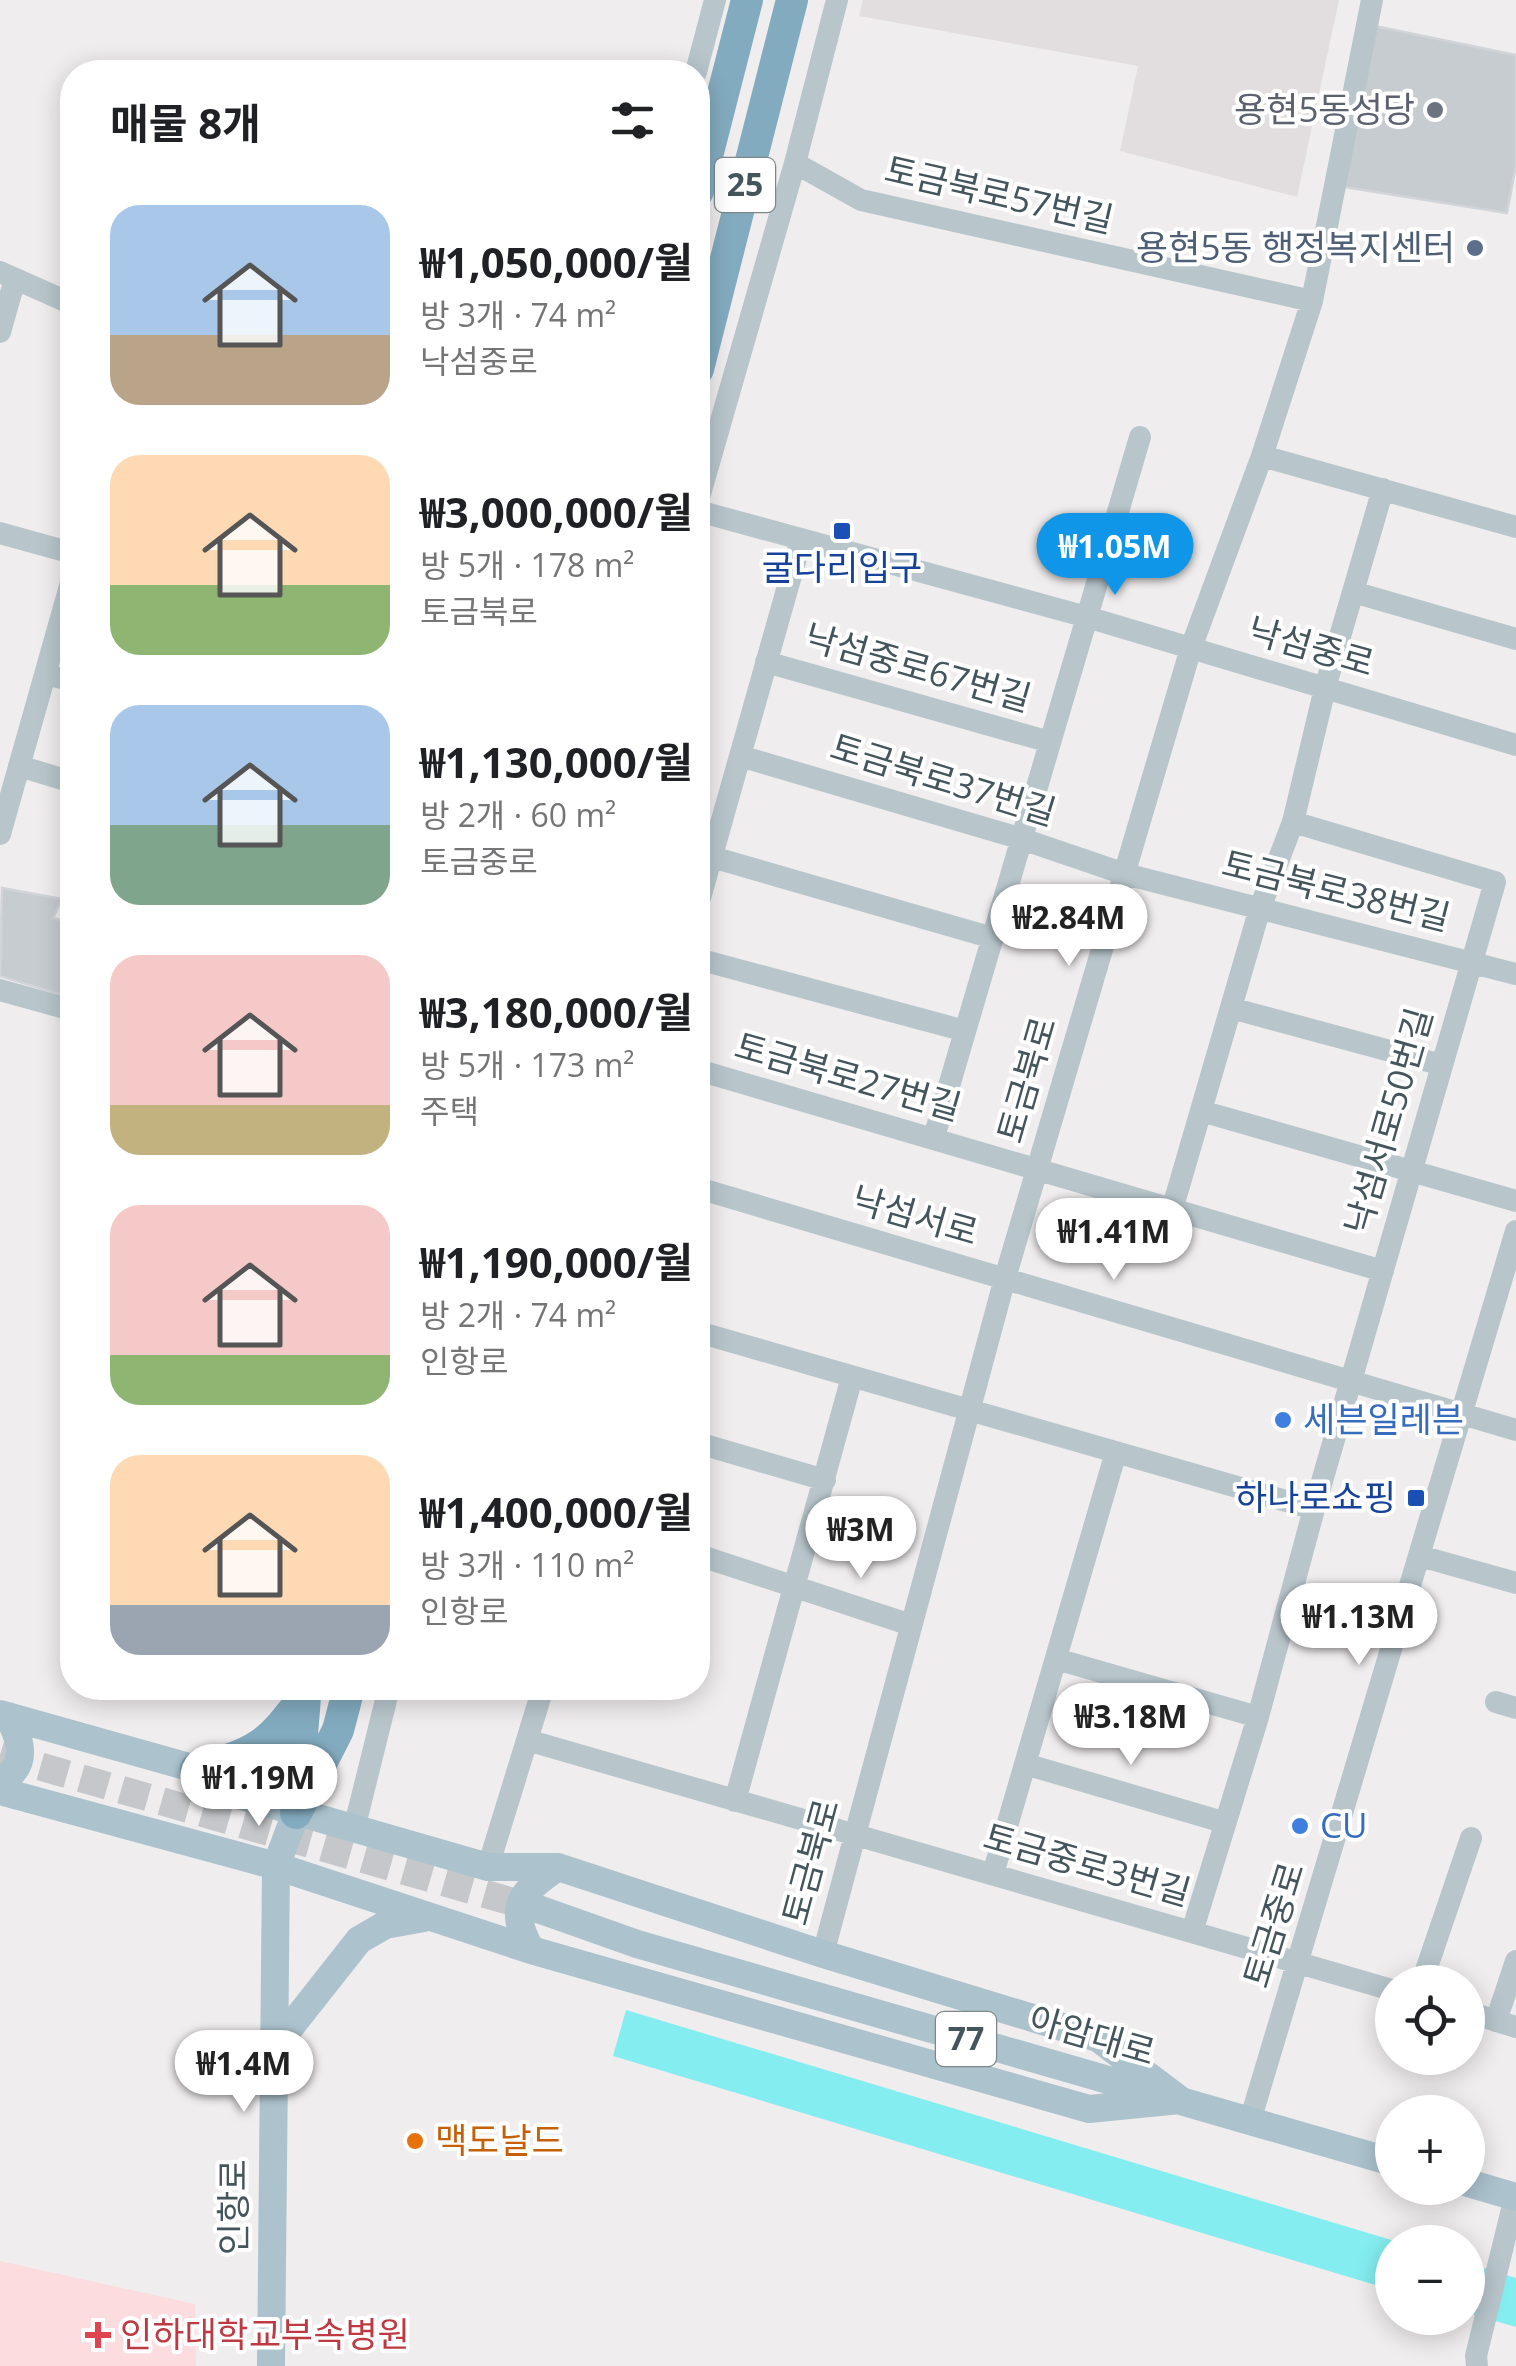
<!DOCTYPE html>
<html lang="ko">
<meta charset="utf-8">
<style>
:root{--surface:#fff;--page:#f6f6f6;--text:#202124;--muted:#757577;--accent:#1096e8}
body{margin:0;font-family:"Open Sans","Noto Sans KR",sans-serif;background:var(--page);color:var(--text);height:100vh;display:flex;flex-direction:column;font-size:38px;white-space:nowrap}
*{box-sizing:border-box;margin:0}
p{font-size:32px;color:var(--muted)}
.icon{flex:none;width:55px;height:55px;fill:none;stroke:currentColor;stroke-width:2;stroke-linecap:round;stroke-linejoin:round}
.map{position:relative;flex:1;overflow:hidden}
.panel{position:absolute;left:60px;top:60px;width:650px;height:1640px;display:flex;flex-direction:column;background:var(--surface);border-radius:40px;box-shadow:0 5px 25px #0003}
.panel>*{flex:none}
.controls{position:absolute;left:1375px;top:1965px;display:grid;gap:20px}
.controls a{display:grid;place-items:center;width:110px;height:110px;border-radius:50%;background:var(--surface);box-shadow:0 5px 25px #0003;font-size:50px}
.price{position:absolute;translate:-50% -85px;padding:0 22px;border-radius:35px;background:#fff;color:#222;font-size:32px;line-height:65px;filter:drop-shadow(0 2px 5px #0008)}
.price::after{content:'';position:absolute;left:50%;top:60px;width:30px;height:22px;margin-left:-15px;background:inherit;clip-path:polygon(0 0,100% 0,50% 100%)}
.price.on{background:var(--accent);color:#fff}
ul{padding:0;list-style:none}
li{display:flex;align-items:center;gap:30px;height:250px;padding:0 50px}
li span{display:grid;place-items:center;flex:none;width:280px;height:200px;border-radius:30px;color:#555}
li>.icon{margin-inline-start:auto}
span .icon{width:120px;height:120px;fill:#fffc;stroke-width:1}
li b{font-size:42px}
h2{display:flex;justify-content:space-between;align-items:center;height:120px;padding:0 50px;font-size:42px}
.map>svg:first-child{display:block}
.education{fill:#e2dee0}
.medical{fill:#fcdcdf}
.water{fill:#84edf0}
.building{fill:#c7ccd1;stroke:#d1d5da;stroke-width:2.5}
.lines{fill:none;stroke-linecap:round;stroke-linejoin:round}
.major-tunnel{stroke:#c5c7ca;stroke-width:28;stroke-dasharray:28 14;stroke-linecap:butt}
.minor{stroke:#b8c6cc;stroke-width:22}
.major{stroke:#acc3ce;stroke-width:28}
.highway{stroke:#83abbf;stroke-width:32}
.worship-dot{fill:#6b7280;stroke:#fff;stroke-width:4}
.service-dot{fill:#5c6f8a;stroke:#fff;stroke-width:4}
.transit-dot{fill:#1a4fb4;stroke:#fff;stroke-width:4}
.shop-dot{fill:#3f7fe0;stroke:#fff;stroke-width:4}
.food-dot{fill:#e8710a;stroke:#fff;stroke-width:4}
.health-dot{fill:#e0444e;stroke:#fff;stroke-width:4}
.labels{text-anchor:middle;stroke-width:8;stroke-linejoin:round;paint-order:stroke}
.shield{fill:#fff;stroke:#7d888d;stroke-width:2.5}
.shield-label{font-size:32px;font-weight:bold;fill:#45555c}
.worship-label{font-size:35px;fill:#5b616d;stroke:#fff;text-anchor:end}
.street-label{font-size:35px;fill:#45555c;stroke:#fff}
.service-label{font-size:35px;fill:#4e5e75;stroke:#fff;text-anchor:end}
.transit-label{font-size:35px;fill:#164399;stroke:#fff}
.shop-label{font-size:35px;fill:#366cbe;stroke:#fff;text-anchor:start}
.food-label{font-size:35px;fill:#c56008;stroke:#fff;text-anchor:start}
.health-label{font-size:35px;fill:#be3a42;stroke:#fff;text-anchor:start}
</style>
<div class="map">
<svg width="1516" height="2366" viewBox="0 0 1516 2366">
<rect width="100%" height="100%" fill="#f0edee"/>
<path class="education" d="M863 0H1339L1297 197 1120 151 1138 66 859 16Z"/>
<path class="medical" d="M0 2261 195 2304 196 2366H0Z"/>
<path class="water" d="M626 2010 1398 2242H1392V2290L613 2056Z
M1468 2263 1516 2278V2327L1468 2313Z"/>
<path class="building" d="M1370 25 1516 55V165L1507 213 1338 186Z
M2 888 62 899 53 918 72 923V998L0 976Z"/>
<g class="lines">
<path class="major-tunnel" d="M0 1755 541 1910"/>
<path class="minor" d="M696 72 715 0
M795 163 861 200 1312 301
M0 272 72 304
M0 332 15 279
M1262 456 1516 527
M698 501 795 163 837 0
M698 511 1087 617 1516 745
M0 533 72 553
M1353 592 1516 639
M766 662 1050 742
M46 674 72 681
M740 756 1022 839 1125 874 1516 974
M19 766 72 782
M0 834 72 579
M698 853 993 938
M698 905 801 540
M698 959 965 1031
M0 990 72 1010
M1231 1008 1442 1065
M698 1070 1383 1271
M1201 1111 1516 1201
M934 1137 1140 437
M698 1188 1516 1430
M1172 1210 1260 908 1293 822 1325 688 1383 489
M698 1332 1314 1509
M698 1443 825 1480
M698 1555 911 1625
M1420 1556 1516 1583
M1056 1659 1258 1717
M1496 1702 1516 1708
M527 1740 1392 1990
M1025 1764 1223 1822
M735 1801 852 1377
M354 1829 389 1688
M488 1867 543 1688
M993 1874 1116 1452
M1192 1932 1258 1717 1314 1509 1495 882 1293 822
M823 1954 1005 1278 1191 648 1262 456 1312 301 1372 0
M1422 1982 1471 1838
M1468 2012 1516 2027
M1496 2021 1516 1961
M1250 2121 1516 1231
M1477 2366 1476 2356 1515 2197"/>
<path class="major" d="M0 1714 196 1769 235 1794 488 1867H558L823 1954 1098 2038 1180 2100
M0 1781C30 1766 21 1740 8 1716
M0 1791 276 1866 531 1950 1089 2109 1180 2100
M541 1910 637 1944 1392 2162
M531 1950C507 1908 520 1892 558 1867
M273 2049 359 1940 385 1925 424 1918
M1468 2183 1516 2197
M271 2366 276 1866 296 1813"/>
<path class="highway" d="M698 191 747 0
M698 369 792 0
M196 1769C257 1753 268 1746 305 1695
M297 1798 305 1697
M296 1813 338 1730 349 1688"/>
</g>
<circle class="worship-dot" cx="1435" cy="110" r="10"/>
<circle class="service-dot" cx="1475" cy="248" r="10"/>
<g class="transit-dot">
<rect x="832" y="521" width="20" height="20" rx="5"/>
<rect x="1406" y="1488" width="20" height="20" rx="5"/>
</g>
<g class="shop-dot">
<circle cx="1283" cy="1420" r="10"/>
<circle cx="1300" cy="1826" r="10"/>
</g>
<circle class="food-dot" cx="415" cy="2141" r="10"/>
<path class="health-dot" d="M93 2320h10v10h10v10h-10v10h-10v-10h-10v-10h10z"/>
<g class="labels">
<g class="shield">
<rect x="715" y="158" width="60" height="54" rx="8"/>
<rect x="936" y="2012" width="60" height="54" rx="8"/>
</g>
<g class="shield-label">
<text x="745" y="196">25</text>
<text x="966" y="2050">77</text>
</g>
<g class="worship-label">
<text x="1415" y="122">용현5동성당</text>
</g>
<g class="street-label">
<text transform="translate(999 195) rotate(13)" y="12">토금북로57번길</text>
<text transform="translate(1311 647) rotate(16)" y="12">낙섬중로</text>
<text transform="translate(918 668) rotate(16)" y="12">낙섬중로67번길</text>
<text transform="translate(943 780) rotate(17)" y="12">토금북로37번길</text>
<text transform="translate(1336 891) rotate(14)" y="12">토금북로38번길</text>
<text transform="translate(848 1077) rotate(16)" y="12">토금북로27번길</text>
<text transform="translate(1027 1080) rotate(-74)" y="12">토금북로</text>
<text transform="translate(1389 1121) rotate(-74)" y="12">낙섬서로50번길</text>
<text transform="translate(915 1216) rotate(16)" y="12">낙섬서로</text>
<text transform="translate(811 1862) rotate(-75)" y="12">토금북로</text>
<text transform="translate(1087 1865) rotate(16)" y="12">토금중로3번길</text>
<text transform="translate(1274 1925) rotate(-73)" y="12">토금중로</text>
<text transform="translate(1092 2036) rotate(16)" y="12">아암대로</text>
<text transform="translate(234 2207) rotate(-90)" y="12">인항로</text>
</g>
<g class="service-label">
<text x="1455" y="260">용현5동 행정복지센터</text>
</g>
<g class="transit-label">
<text x="842" y="580">굴다리입구</text>
<text x="1396" y="1510" text-anchor="end">하나로쇼핑</text>
</g>
<g class="shop-label">
<text x="1303" y="1432">세븐일레븐</text>
<text x="1320" y="1838">CU</text>
</g>
<g class="food-label">
<text x="435" y="2153">맥도날드</text>
</g>
<g class="health-label">
<text x="120" y="2347">인하대학교부속병원</text>
</g>
</g>
</svg>
<div class="controls">
<a><svg class="icon" aria-label="locate" viewBox="0 0 24 24"><circle cx="12" cy="12" r="6"/><path d="M12 2v4M12 18v4M2 12h4M18 12h4"/></svg></a>
<a>+</a>
<a>−</a>
</div>
<b class="price on" style="left:1115px;top:598px">₩1.05M</b>
<b class="price" style="left:1069px;top:969px">₩2.84M</b>
<b class="price" style="left:1114px;top:1283px">₩1.41M</b>
<b class="price" style="left:861px;top:1581px">₩3M</b>
<b class="price" style="left:1359px;top:1668px">₩1.13M</b>
<b class="price" style="left:1131px;top:1768px">₩3.18M</b>
<b class="price" style="left:259px;top:1829px">₩1.19M</b>
<b class="price" style="left:244px;top:2115px">₩1.4M</b>
<section class="panel">
<h2>매물 8개<svg class="icon" aria-label="filters" viewBox="0 0 24 24"><path d="M4 7h16M4 17h16"/><circle cx="9" cy="7" r="2"/><circle cx="15" cy="17" r="2"/></svg></h2>
<ul>
<li><span style="background:linear-gradient(#a9c7e8 65%,#b9a48a 0)"><svg class="icon" aria-label="home" viewBox="0 0 24 24"><path d="M3 11l9-7 9 7M6 9v11h12V9"/></svg></span><div><b>₩1,050,000/월</b><p>방 3개 · 74 m²</p><p>낙섬중로</p></div></li>
<li><span style="background:linear-gradient(#ffd9b3 65%,#8fb573 0)"><svg class="icon" aria-label="home" viewBox="0 0 24 24"><path d="M3 11l9-7 9 7M6 9v11h12V9"/></svg></span><div><b>₩3,000,000/월</b><p>방 5개 · 178 m²</p><p>토금북로</p></div></li>
<li><span style="background:linear-gradient(#a9c7e8 60%,#7fa58c 0)"><svg class="icon" aria-label="home" viewBox="0 0 24 24"><path d="M3 11l9-7 9 7M6 9v11h12V9"/></svg></span><div><b>₩1,130,000/월</b><p>방 2개 · 60 m²</p><p>토금중로</p></div></li>
<li><span style="background:linear-gradient(#f6c9c9 75%,#c2b280 0)"><svg class="icon" aria-label="home" viewBox="0 0 24 24"><path d="M3 11l9-7 9 7M6 9v11h12V9"/></svg></span><div><b>₩3,180,000/월</b><p>방 5개 · 173 m²</p><p>주택</p></div></li>
<li><span style="background:linear-gradient(#f6c9c9 75%,#8fb573 0)"><svg class="icon" aria-label="home" viewBox="0 0 24 24"><path d="M3 11l9-7 9 7M6 9v11h12V9"/></svg></span><div><b>₩1,190,000/월</b><p>방 2개 · 74 m²</p><p>인항로</p></div></li>
<li><span style="background:linear-gradient(#ffd9b3 75%,#9aa5b1 0)"><svg class="icon" aria-label="home" viewBox="0 0 24 24"><path d="M3 11l9-7 9 7M6 9v11h12V9"/></svg></span><div><b>₩1,400,000/월</b><p>방 3개 · 110 m²</p><p>인항로</p></div></li>
</ul>
</section>
</div>
